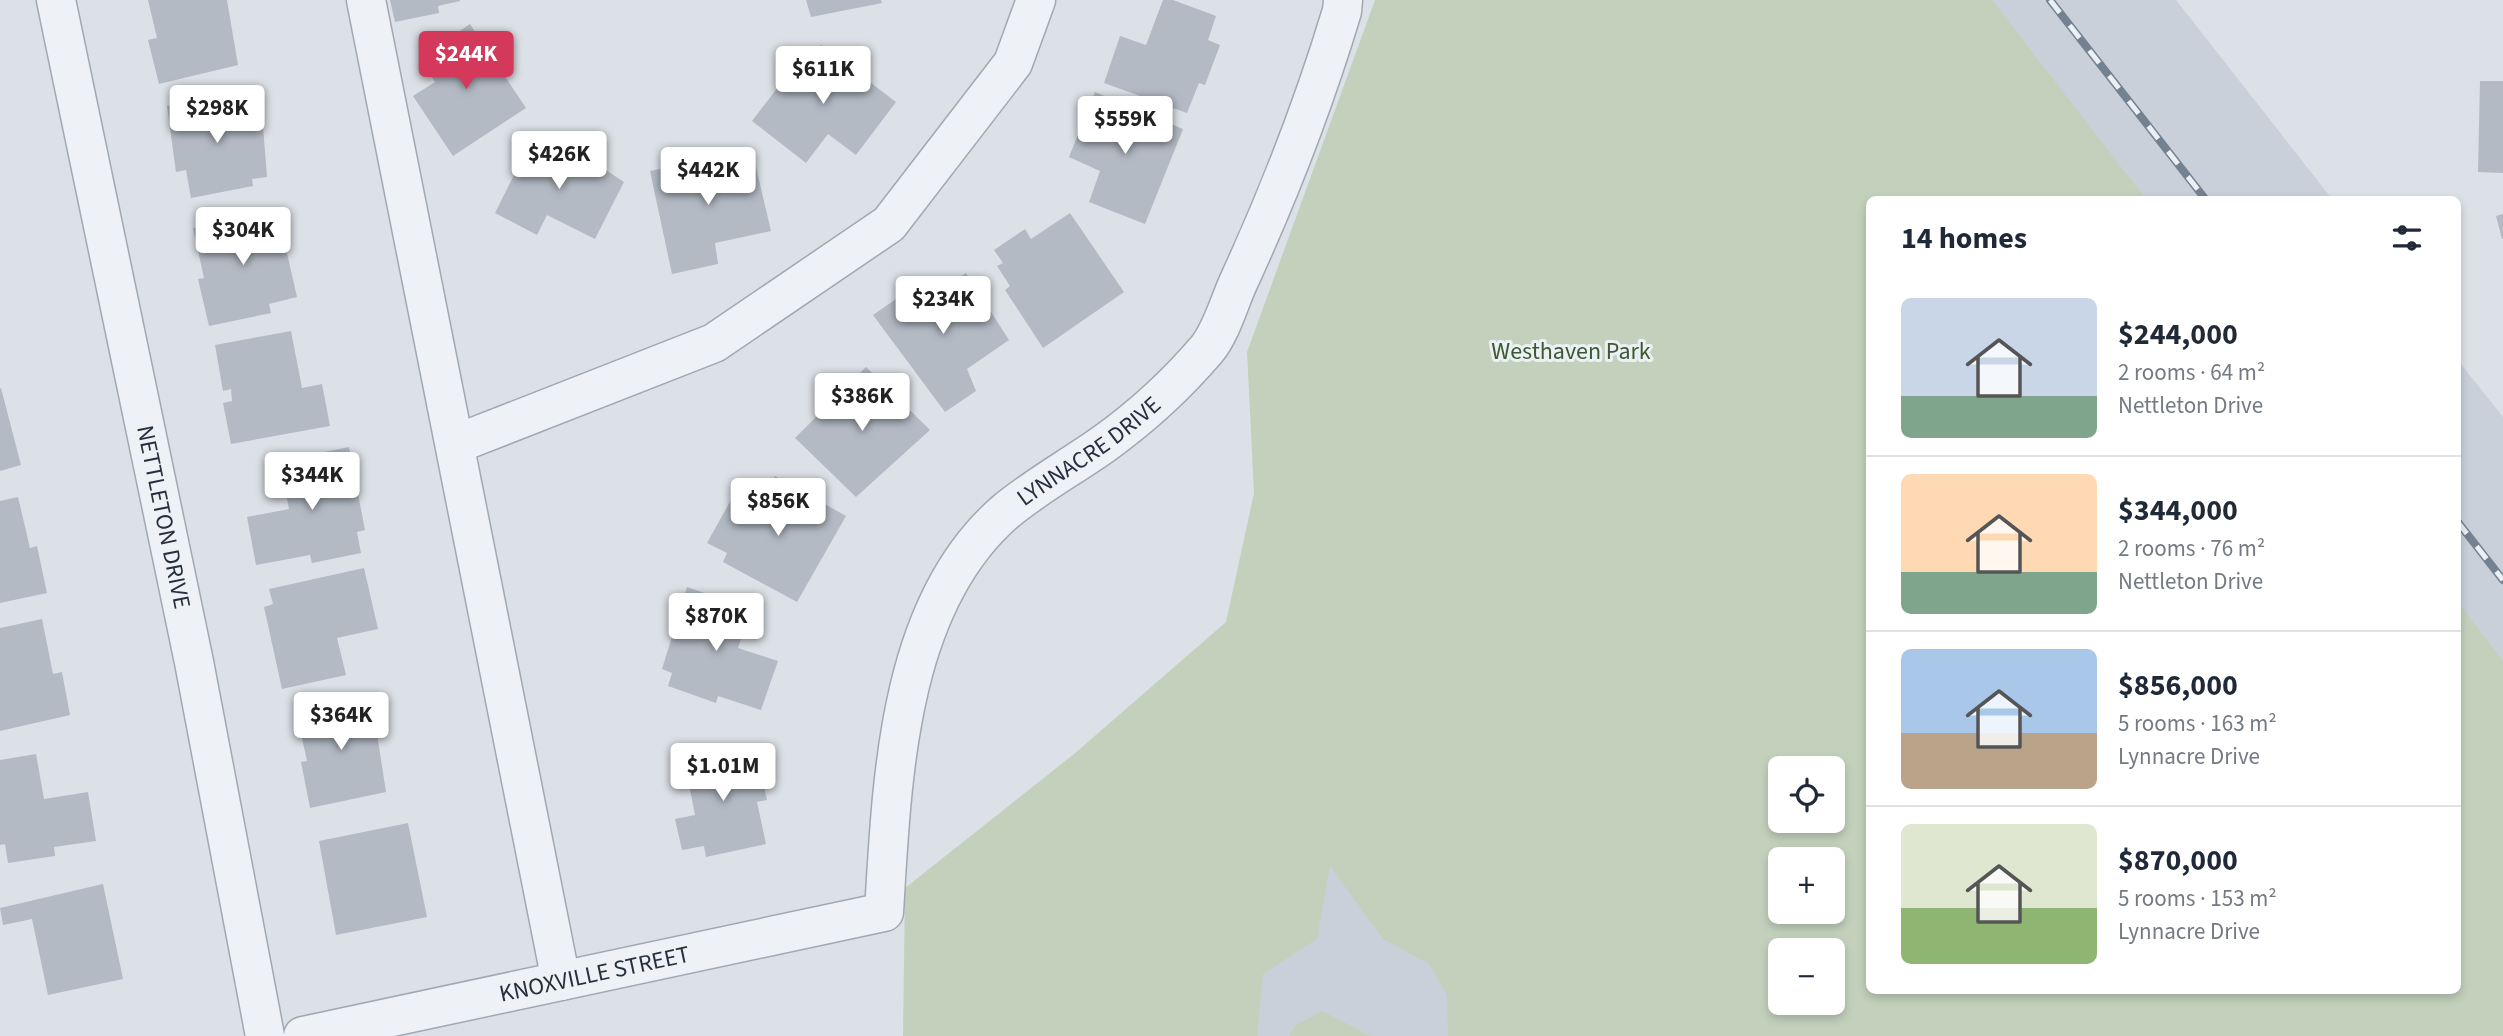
<!DOCTYPE html>
<meta charset="utf-8">
<style>
:root{--surface:#fff;--page:#f2f2f3;--text:#1f2937;--muted:#747a83;--line:#e0e1e3;--accent:#d4385a}
body{margin:0;font-family:"Source Sans 3",sans-serif;background:var(--page);color:var(--text);height:100vh;display:flex;flex-direction:column;font-size:26px;white-space:nowrap}
*{box-sizing:border-box;margin:0}
p{font-size:23px;color:var(--muted)}
.icon{flex:none;width:38px;height:38px;fill:none;stroke:currentColor;stroke-width:2;stroke-linecap:round;stroke-linejoin:round}
.map{position:relative;flex:1;overflow:hidden}
.sheet{position:absolute;left:1866px;top:196px;width:595px;height:798px;display:flex;flex-direction:column;background:var(--surface);border-radius:10px;box-shadow:0 4px 10px #0003}
.sheet>*{flex:none}
.tools{position:absolute;left:1768px;top:756px;display:grid;gap:14px}
.tools a{display:grid;place-items:center;width:77px;height:77px;border-radius:10px;background:var(--surface);box-shadow:0 4px 10px #0003;font-size:35px}
.price{position:absolute;translate:-50% -60px;padding:0 16px;border-radius:7px;background:#fff;color:#222;font-size:23px;line-height:46px;filter:drop-shadow(0 2px 4px #0008)}
.price::after{content:'';position:absolute;left:50%;top:42px;width:21px;height:16px;margin-left:-10px;background:inherit;clip-path:polygon(0 0,100% 0,50% 100%)}
.price.on{background:var(--accent);color:#fff}
ul{padding:0;list-style:none}
li{display:flex;align-items:center;gap:21px;height:175px;padding:0 35px}
li+li{border-top:2px solid var(--line)}
li span{display:grid;place-items:center;flex:none;width:196px;height:140px;border-radius:10px;color:#555}
li>.icon{margin-inline-start:auto}
span .icon{width:84px;height:84px;fill:#fffc;stroke-width:1}
li b{font-size:30px}
h2{display:flex;justify-content:space-between;align-items:center;height:84px;padding:0 35px;font-size:30px}
.map>svg:first-child{display:block}
.built{fill:#c9d0d9}
.green{fill:#c3d1bc;fill-rule:evenodd}
.building{fill:#b3bac4}
.lines{fill:none;stroke-linecap:round;stroke-linejoin:round}
.minor-casing{stroke:#a1a8b1;stroke-width:41}
.minor{stroke:#eef1f5;stroke-width:38}
.rail-casing{stroke:#748191;stroke-width:8}
.rail{stroke:#ebf0f5;stroke-width:5;stroke-dasharray:16;stroke-linecap:butt}
.labels{text-anchor:middle;stroke-width:6;stroke-linejoin:round;paint-order:stroke}
.park-label{font-size:24px;fill:#3c5a31;stroke:#ebf0f5}
.street-label{font-size:24px;fill:#252f3e;stroke:#ebf0f5}
</style>
<div class="map">
<svg width="2503" height="1036" viewBox="0 0 2503 1036">
<rect width="100%" height="100%" fill="#dce1e7"/>
<path class="built" d="M1990 0H2176L2332 199H2138Z
M2457 359 2503 417V690L2457 628Z
M1523 823 1568 1036H966L947 947Z"/>
<path class="green" d="M1375 0H1992L2146 199 1869 200V990H2457V601L2503 661V1036H1448L1447 995 1429 964 1383 939 1330 866 1317 939 1263 974 1257 1036H903L905 888 1074 754 1226 622 1254 493 1247 352ZM1780 768H1832V821H1780ZM1780 859H1832V912H1780ZM1780 950H1832V1003H1780Z
M1322 1011 1371 1036H1289L1296 1025Z"/>
<path class="building" d="M148 0H227L238 65 159 84 148 40 157 38Z
M390 0H460V1L438 6 439 13 395 22Z
M806 0H881L882 3 811 17Z
M1163 0H1173L1216 16 1208 40 1220 45 1205 85 1199 83 1187 113 1104 83 1120 36 1146 45Z
M470 24 526 108 453 156 413 96 435 82 420 58Z
M821 45 896 102 856 155 828 134 806 163 752 121 804 53 811 59Z
M2480 81H2503V173L2478 172Z
M1095 92 1183 129 1145 224 1089 202 1100 171 1069 157Z
M233 94 238 119 262 114 267 177 252 179 253 186 191 198 186 170 176 172 167 106Z
M533 137 574 157 577 151 624 182 595 239 547 215 537 235 495 213Z
M752 150 771 231 715 243 718 264 672 274 650 171Z
M277 209 297 297 269 304 271 313 209 326 198 279 204 278 193 228Z
M1070 213 1124 292 1043 348 1005 290 1010 286 997 266 1003 263 994 250 1025 229 1031 239Z
M2503 214V239H2502L2496 216Z
M966 273 1009 340 967 369 976 391 945 412 873 315 923 280 933 295Z
M291 331 302 388 322 384 330 426 231 444 223 403 232 401 231 389 223 391 215 345Z
M866 367 930 430 856 497 795 438Z
M1 388 21 465 0 471V389Z
M349 447 365 530 357 532 361 553 312 563 310 555 256 565 247 517 289 509 280 461Z
M775 476 846 516 797 602 723 562 727 553 707 543 731 500 754 515Z
M18 497 30 548 37 546 47 593 0 603V501Z
M364 568 378 629 337 638 346 675 282 689 264 607 273 604 269 589Z
M687 587 751 609 738 648 778 661 761 710 718 696 716 703 668 686 672 673 662 669Z
M42 619 53 674 62 672 70 715 0 731V628Z
M371 695 386 792 310 808 301 762 307 761 296 711Z
M745 746 749 766 759 764 767 800 757 802 766 844 706 857 704 846 682 850 675 819 695 815 684 758Z
M36 754 44 799 88 792 96 841 54 847 55 856 8 863 5 844 0 845V760Z
M408 823 427 917 336 935 319 841Z
M103 884 123 979 48 995 32 919 3 925 0 908Z"/>
<g class="lines">
<defs>
<g id="minor">
<path id="s1" d="M56 0 194 662 265 1036"/>
<path d="M366 0 561 981"/>
<path d="M456 444 714 343 889 224 1013 63 1036 0"/>
<path id="s2" d="M303 1036 884 912C892 781 897 606 1005 512 1036 486 1073 466 1105 443 1141 417 1178 383 1207 349 1221 332 1229 303 1238 283 1279 194 1314 104 1342 11L1343 0"/>
</g>
</defs>
<use href="#minor" class="minor-casing"/>
<use href="#minor" class="minor"/>
<defs>
<path id="rail" d="M2050 0 2206 200
M2457 521 2503 580"/>
</defs>
<use href="#rail" class="rail-casing"/>
<use href="#rail" class="rail"/>
</g>
<g class="labels">
<g class="park-label">
<text x="1571" y="359">Westhaven Park</text>
</g>
<g class="street-label">
<text dy="8" stroke="none"><textPath href="#s2" startOffset="1127">LYNNACRE DRIVE</textPath></text>
<text dy="8" stroke="none"><textPath href="#s1" startOffset="528">NETTLETON DRIVE</textPath></text>
<text dy="8" stroke="none"><textPath href="#s2" startOffset="298">KNOXVILLE STREET</textPath></text>
</g>
</g>
</svg>
<div class="tools">
<a><svg class="icon" aria-label="locate" viewBox="0 0 24 24"><circle cx="12" cy="12" r="6"/><path d="M12 2v4M12 18v4M2 12h4M18 12h4"/></svg></a>
<a>+</a>
<a>−</a>
</div>
<b class="price on" style="left:466px;top:91px">$244K</b>
<b class="price" style="left:823px;top:106px">$611K</b>
<b class="price" style="left:217px;top:145px">$298K</b>
<b class="price" style="left:1125px;top:156px">$559K</b>
<b class="price" style="left:559px;top:191px">$426K</b>
<b class="price" style="left:708px;top:207px">$442K</b>
<b class="price" style="left:243px;top:267px">$304K</b>
<b class="price" style="left:943px;top:336px">$234K</b>
<b class="price" style="left:862px;top:433px">$386K</b>
<b class="price" style="left:312px;top:512px">$344K</b>
<b class="price" style="left:778px;top:538px">$856K</b>
<b class="price" style="left:716px;top:653px">$870K</b>
<b class="price" style="left:341px;top:752px">$364K</b>
<b class="price" style="left:723px;top:803px">$1.01M</b>
<section class="sheet">
<h2>14 homes<svg class="icon" aria-label="filters" viewBox="0 0 24 24"><path d="M4 7h16M4 17h16"/><circle cx="9" cy="7" r="2"/><circle cx="15" cy="17" r="2"/></svg></h2>
<ul>
<li><span style="background:linear-gradient(#c9d6e8 70%,#7fa58c 0)"><svg class="icon" aria-label="home" viewBox="0 0 24 24"><path d="M3 11l9-7 9 7M6 9v11h12V9"/></svg></span><div><b>$244,000</b><p>2 rooms · 64 m²</p><p>Nettleton Drive</p></div></li>
<li><span style="background:linear-gradient(#ffd9b3 70%,#7fa58c 0)"><svg class="icon" aria-label="home" viewBox="0 0 24 24"><path d="M3 11l9-7 9 7M6 9v11h12V9"/></svg></span><div><b>$344,000</b><p>2 rooms · 76 m²</p><p>Nettleton Drive</p></div></li>
<li><span style="background:linear-gradient(#a9c7e8 60%,#b9a48a 0)"><svg class="icon" aria-label="home" viewBox="0 0 24 24"><path d="M3 11l9-7 9 7M6 9v11h12V9"/></svg></span><div><b>$856,000</b><p>5 rooms · 163 m²</p><p>Lynnacre Drive</p></div></li>
<li><span style="background:linear-gradient(#dfe7d0 60%,#8fb573 0)"><svg class="icon" aria-label="home" viewBox="0 0 24 24"><path d="M3 11l9-7 9 7M6 9v11h12V9"/></svg></span><div><b>$870,000</b><p>5 rooms · 153 m²</p><p>Lynnacre Drive</p></div></li>
</ul>
</section>
</div>
